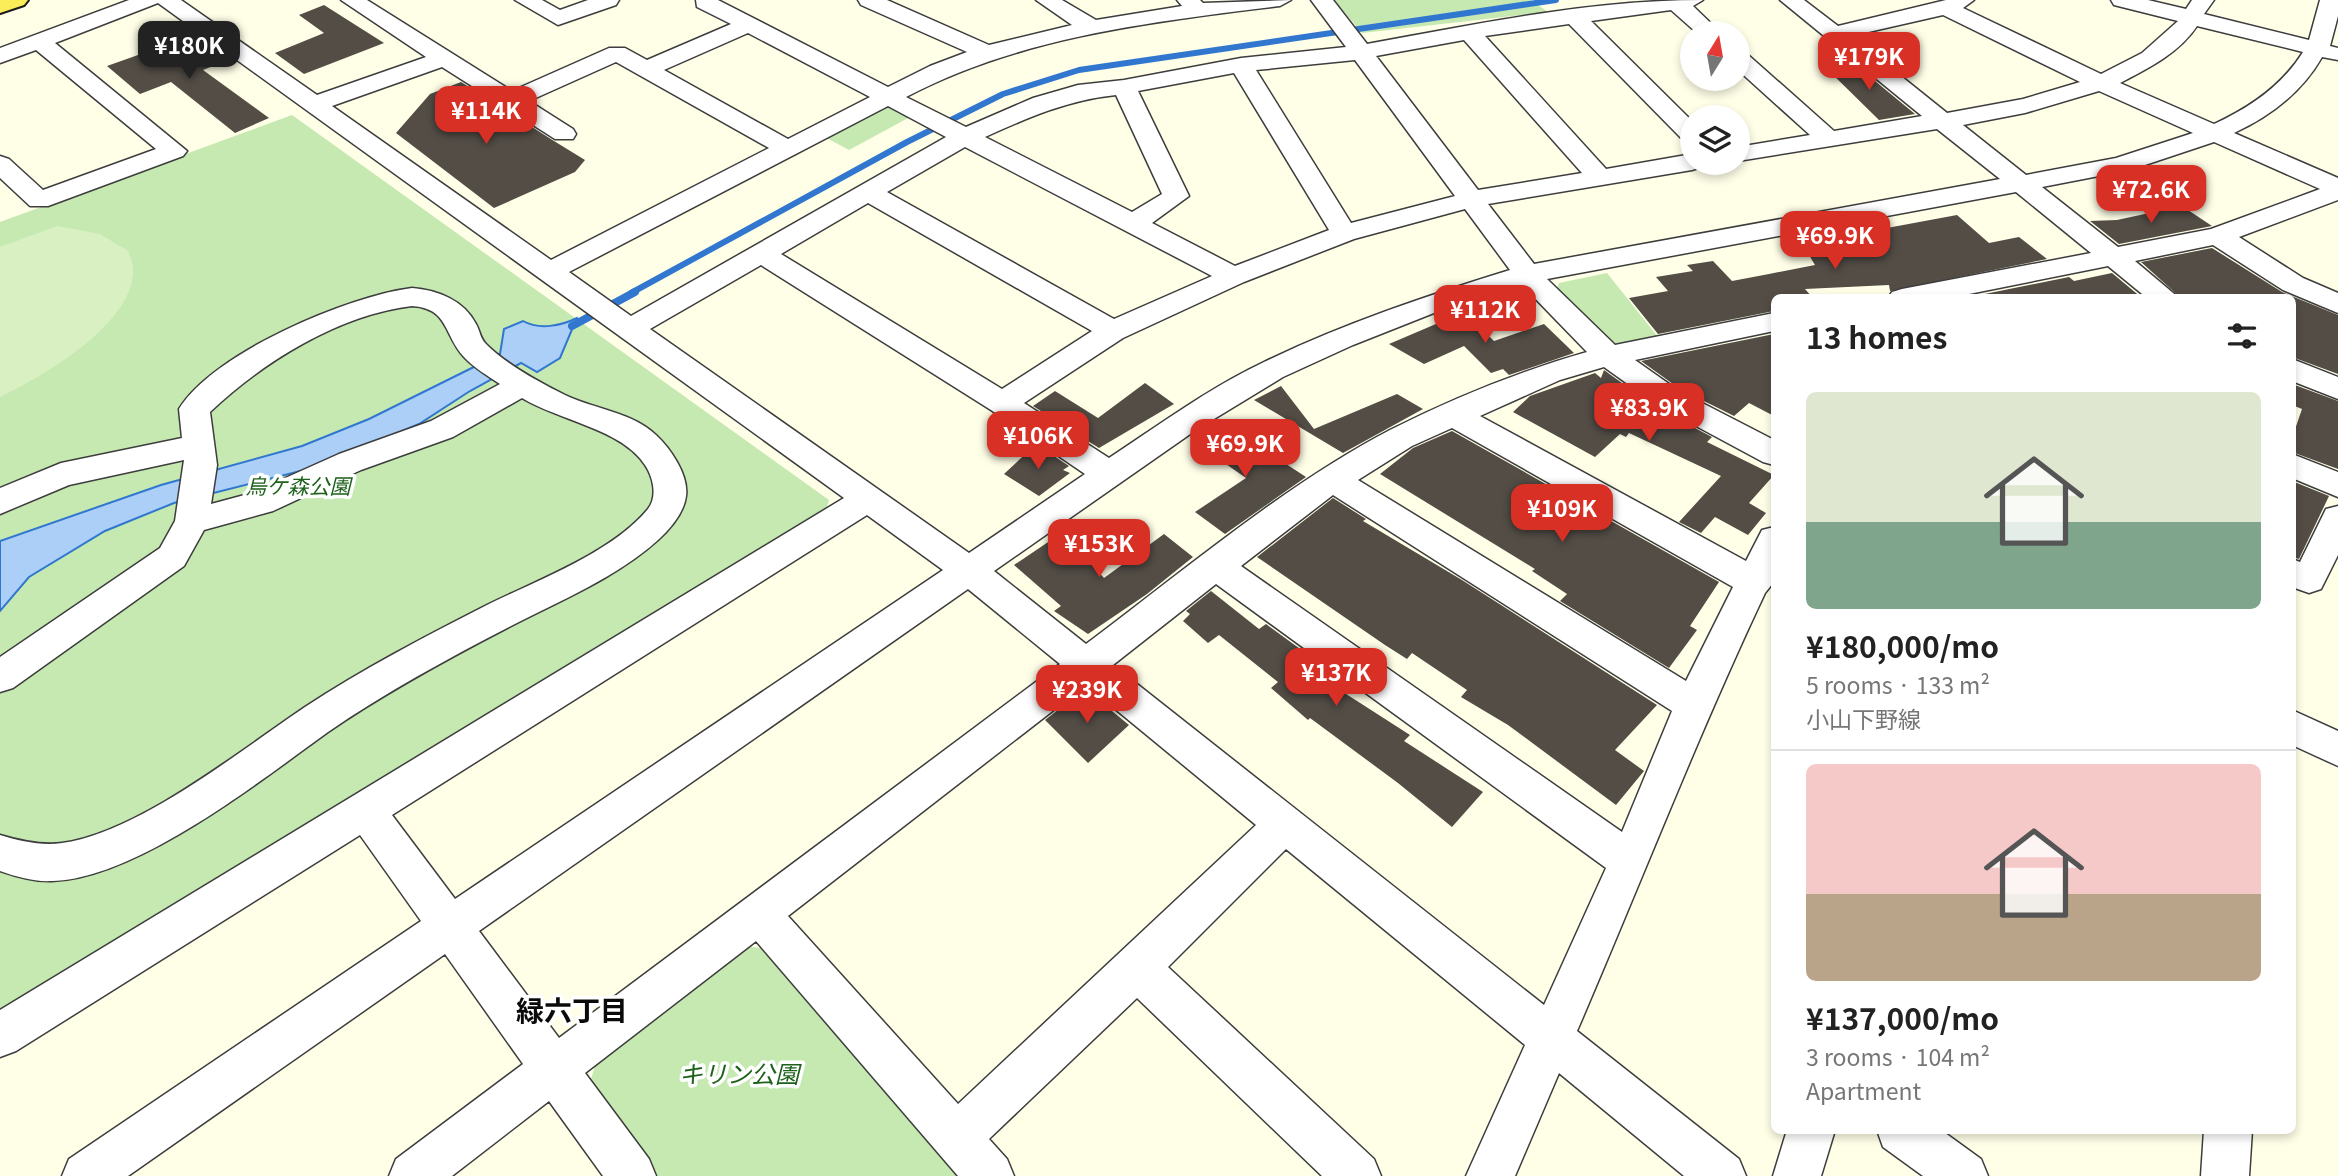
<!DOCTYPE html>
<meta charset="utf-8">
<style>
:root{--surface:#fff;--page:#f2f2f2;--text:#222;--muted:#767676;--line:#e0e0e0;--accent:#d93025}
body{margin:0;font-family:Georgia,"Noto Sans JP",serif;background:var(--page);color:var(--text);height:100vh;display:flex;flex-direction:column;font-size:26px;white-space:nowrap}
*{box-sizing:border-box;margin:0}
p{font-size:23px;color:var(--muted)}
.icon{flex:none;width:38px;height:38px;fill:none;stroke:currentColor;stroke-width:2;stroke-linecap:round;stroke-linejoin:round}
.map{position:relative;flex:1;overflow:hidden}
.drawer{position:absolute;left:1771px;top:294px;width:525px;height:840px;display:flex;flex-direction:column;background:var(--surface);border-radius:10px;box-shadow:0 4px 10px #0003}
.drawer>*{flex:none}
.needle{width:46px;rotate:11deg}
.fabs{position:absolute;left:1680px;top:21px;display:grid;gap:14px}
.fabs a{display:grid;place-items:center;width:70px;height:70px;border-radius:50%;background:var(--surface);box-shadow:0 4px 10px #0003;font-size:35px}
.price{position:absolute;translate:-50% -60px;padding:0 16px;border-radius:14px;background:var(--accent);color:#fff;font-size:23px;line-height:46px;filter:drop-shadow(0 2px 4px #0008)}
.price::after{content:'';position:absolute;left:50%;top:42px;width:21px;height:16px;margin-left:-10px;background:inherit;clip-path:polygon(0 0,100% 0,50% 100%)}
.price.active{background:#222;color:#fff}
ul{padding:0;list-style:none}
li{display:grid;align-content:center;gap:14px;height:371px;padding:0 35px}
li+li{border-top:2px solid var(--line)}
li span{display:grid;place-items:center;height:217px;border-radius:10px;color:#555}
li>.icon{margin-inline-start:auto}
span .icon{width:126px;height:126px;fill:#fffc;stroke-width:1}
li b{font-size:30px}
h2{display:flex;justify-content:space-between;align-items:center;height:84px;padding:0 35px;font-size:30px}
.map>svg:first-child{display:block}
.green{fill:#c5e9b1}
.pitch{fill:#d9f0c3}
.water{fill:#abcff7;stroke:#3177cf;stroke-width:2}
.lines{fill:none;stroke-linecap:round;stroke-linejoin:round}
.stream-far1{stroke:#3177cf;stroke-width:6}
.stream{stroke:#3177cf;stroke-width:8}
.building{fill:#534d46}
.minor-casing{stroke:#3d3d3d;stroke-width:3}
.major-casing{stroke:#1b1b1b;stroke-width:4}
.minor{fill:#fff;fill-rule:evenodd}
.major{fill:#fbed5a;fill-rule:evenodd}
.labels{text-anchor:middle;stroke-width:7;stroke-linejoin:round;paint-order:stroke}
.park-label{font-size:21px;font-style:italic;fill:#1e611a;stroke:#fff}
.near-park-label{font-size:24px;font-style:italic;fill:#1e611a;stroke:#fff}
.near-neighbourhood-label{font-size:28px;font-weight:bold;fill:#0a0a0a;stroke:#fff}
</style>
<div class="map">
<svg width="2338" height="1176" viewBox="0 0 2338 1176">
<rect width="100%" height="100%" fill="#fffee7"/>
<path class="green" d="M1334 0H1531L1548 12 1362 33Z
M891 107 910 117 849 150 823 136 876 108Z
M292 115 829 500 825 514 0 1021V222Z
M1607 273 1658 337 1623 345 1605 340 1555 293 1559 283Z
M739 946 765 948 960 1176H655L589 1086 598 1056Z"/>
<path class="pitch" d="M57 226 100 234 128 251C130 257 134 265 133 272 132 325 42 377 0 397V247Z"/>
<path class="water" d="M577 318 582 322 573 327 560 358 537 372 521 363 470 391 419 424 320 466 174 503 105 531 29 577 0 611V541L161 485 302 446 369 419 500 354 504 329 523 321C539 330 561 326 577 318Z"/>
<g class="lines">
<path class="stream-far1" d="M631 293 907 142 1003 94 1079 70 1556 0"/>
<path class="stream" d="M572 326 635 292"/>
</g>
<path class="building" d="M324 5 384 43 304 74 275 53 324 33 299 15Z
M186 38 223 62 203 70 269 118 235 133 171 82 140 94 107 66Z
M1852 62 1915 114 1879 120 1825 67Z
M461 82 554 141 585 160 575 172 494 208 396 133 430 94Z
M2182 206 2212 226 2119 244 2090 221 2117 220Z
M1957 215 1989 243 2019 237 2047 259 1890 291 1889 285 1805 289 1813 298H1774V311L1658 334 1629 298 1668 291 1656 277 1693 271 1687 265 1713 261 1732 281 1769 274 1815 265 1803 245 1860 236 1850 226 1880 220 1887 228Z
M2212 248 2282 292 2338 315V374L2292 357V298H2181L2141 262Z
M2112 273 2142 298H1965L2069 277 2074 281Z
M1464 312 1494 341 1544 324 1574 353 1509 375 1503 369 1491 373 1464 346 1424 364 1389 344Z
M1774 334V416L1749 403 1734 416 1680 389 1641 361Z
M1604 370 1655 407 1712 437 1707 442 1774 475 1749 503 1766 513 1748 535 1715 517 1701 533 1679 522 1721 476 1629 433 1626 437 1620 434 1595 457 1513 412 1530 396 1595 373 1601 378Z
M1145 383 1174 404 1099 448 1033 406 1055 391 1098 418Z
M2292 384 2338 401V469L2292 452V438L2302 409 2292 405Z
M1281 386 1314 429 1397 394 1423 409 1343 453 1254 400Z
M1228 426 1306 477 1225 534 1195 512 1246 478 1197 444Z
M1452 431 1719 582 1690 626 1697 630 1669 668 1560 601 1567 594 1532 571 1535 569 1380 474 1413 448Z
M1036 444 1069 466 1063 470 1070 473 1039 496 1004 474Z
M2292 481 2329 496 2299 559 2292 557Z
M1333 498 1366 519 1363 521 1462 580 1657 705 1615 750 1644 771 1616 805 1508 725 1461 697 1467 690 1412 653 1407 659 1385 645 1257 557Z
M1063 532 1104 578 1164 534 1193 557 1147 594 1088 634 1054 611 1061 606 1014 565Z
M1211 591 1259 629 1266 624 1351 686 1343 692 1410 735 1404 741 1483 792 1452 827 1398 783 1310 718 1308 720 1271 688 1278 682 1219 635 1208 643 1183 621 1190 614 1186 611Z
M1085 689 1129 725 1088 763 1045 720Z"/>
<g class="lines">
<defs>
<path id="minor" d="M129 0H181L317 95 426 57 341 0H367L512 91 609 48H625L647 60 731 24 697 7 696 0H718L888 87 930 66 967 52 861 5 858 0H887L989 45 1072 25 1036 0H1062L1096 20 1182 6 1177 0H1200L1203 3 1291 0 1280 6C1152 22 1022 36 906 97L966 127 1033 98 1078 85 1124 80 1241 58 1346 47 1311 0H1333L1367 44C1477 24 1590 0 1703 0L1693 6 1721 33H1697L1671 10 1591 21 1692 121V142L1683 140 1569 24 1485 36 1606 169 1692 154V163H1704L1701 167 1692 170 1488 204 1534 264 2000 179 1937 129 1738 161V147L1810 135 1738 70V51L1746 53 1834 131 1922 116 1780 0H1804L1838 26 1946 0H1974L1963 8 2101 74 2142 53 2178 21 2114 5 2111 0H2148L2186 9 2192 0H2214L2204 14 2309 40 2320 0H2338V16L2330 46 2338 48V60L2322 57C2302 92 2271 116 2234 133L2338 178V200L2239 237 2303 278 2338 293V313L2283 290 2213 245 2135 261 2179 298H2147L2108 266 1949 298H1888L1892 292 1902 289 2091 253 2016 192 1547 279 1615 345 1774 313V331L1635 360 1679 391 1774 440V465L1763 462 1657 405 1604 367 1560 380 1480 416 1746 561 1762 530 1774 527 1773 583 1765 593C1697 737 1640 885 1577 1031L1739 1159 1746 1176H1684L1559 1073 1515 1176H1466L1525 1045 1286 849 1168 967 1374 1159 1381 1176H1322L1137 998 989 1139 1007 1159 1014 1176H958L756 941 585 1073 649 1159 656 1176H603L549 1101 452 1176H389L396 1159 523 1064 445 954 128 1176H62L69 1159 421 921 360 835 16 1051 0 1057V1010L844 498 158 3 55 43 187 151 183 156 48 206H30L0 178V156L9 159 43 190 156 149 36 50 0 63V48ZM1943 15 2080 82 2023 99 1947 113 1851 36ZM2197 26 2303 52C2282 86 2249 108 2214 124L2120 83C2149 68 2179 53 2197 26ZM748 33 870 97 788 139 664 70ZM1464 40 1582 173 1478 190 1376 56ZM1355 60 1455 196 1351 223 1256 70ZM616 62 769 148 551 260 332 106 442 67 555 139H573L576 134 573 129 529 101ZM1234 73 1329 230 1235 266 1152 223 1189 196 1138 91ZM2099 91 2193 133 2116 158 2026 175 1963 125 2025 113ZM1116 95 1162 194 1132 212 985 137C1029 117 1068 100 1116 95ZM888 106 946 137 631 316 569 272ZM2214 142 2320 189 2211 229 2118 247 2042 187 2130 170ZM965 147 1212 276 1114 319 887 192ZM868 203 1092 331 1002 389 781 254ZM1465 209 1510 270C1426 296 1343 324 1264 362 1209 388 1159 425 1109 458L1024 403 1123 338 1244 282 1354 239ZM761 265 991 410 1085 474 969 553 650 329ZM1522 285 1587 352C1520 371 1452 399 1390 430 1286 484 1181 573 1086 644L994 571 1196 430 1283 377 1353 345 1444 309ZM1452 428 1733 587 1686 681 1358 480 1412 446ZM1333 495 1672 711 1622 832 1241 566ZM867 515 943 570 455 899 392 815ZM1216 584 1606 868 1544 1005 1113 665ZM968 589 1060 664 559 1038 479 931ZM1086 685 1256 825 958 1104 788 916Z
M515 0H542L560 10 588 0H619L616 5 558 25Z
M412 288C437 290 464 300 476 324 480 331 480 338 486 344 507 365 539 382 565 395 594 409 632 412 656 435 670 448 689 475 686 496 684 513 670 529 658 540 616 578 561 600 511 626 449 658 386 692 328 732 260 781 136 879 52 881 34 882 17 877 0 871V835C20 841 41 846 62 843 138 833 241 750 305 707 363 669 424 637 485 606 535 581 612 553 648 509 658 496 653 477 645 465 622 429 560 421 522 398L453 437 361 470 273 511 204 530 184 566 13 688 0 692V657L160 548 175 521 184 460 69 485 0 514V488L61 463 182 438 179 409C213 353 348 296 412 288ZM412 306C449 308 444 336 464 357 474 368 488 376 500 384L431 421 339 454 252 493 211 504 217 465 210 412C263 362 338 315 412 306Z
M2292 359 2338 377V399L2292 381Z
M2292 454 2338 472V497L2292 478Z
M2338 506V555L2321 589 2309 593 2292 587V559L2300 562 2326 509Z
M2292 710 2338 731V766L2292 745Z
M1787 1130H1835L1821 1176H1773Z
M1877 1130H1941L1981 1159 1988 1176H1923L1883 1147Z
M2204 1130H2252L2249 1176H2201Z"/>
<path id="major" d="M0 0H28L24 5 0 13Z"/>
</defs>
<use href="#minor" class="minor-casing"/>
<use href="#major" class="major-casing"/>
<use href="#minor" class="minor"/>
<use href="#major" class="major"/>
</g>
<g class="labels">
<g class="park-label">
<text x="298" y="494">烏ケ森公園</text>
</g>
<g class="near-park-label">
<text x="739" y="1083">キリン公園</text>
</g>
<g class="near-neighbourhood-label">
<text x="572" y="1021">緑六丁目</text>
</g>
</g>
</svg>
<div class="fabs">
<a><svg class="needle" viewBox="-14 -14 28 28"><path d="M0-13l5 13h-10z" fill="#e53935"/><path d="M0 13l5-13h-10z" fill="#767676"/></svg></a>
<a><svg class="icon" aria-label="layers" viewBox="0 0 24 24"><path d="M12 4l9 5-9 5-9-5zM3 14l9 5 9-5"/></svg></a>
</div>
<b class="price active" style="left:189px;top:81px">¥180K</b>
<b class="price" style="left:1869px;top:92px">¥179K</b>
<b class="price" style="left:486px;top:146px">¥114K</b>
<b class="price" style="left:2151px;top:225px">¥72.6K</b>
<b class="price" style="left:1835px;top:271px">¥69.9K</b>
<b class="price" style="left:1485px;top:345px">¥112K</b>
<b class="price" style="left:1649px;top:443px">¥83.9K</b>
<b class="price" style="left:1038px;top:471px">¥106K</b>
<b class="price" style="left:1245px;top:479px">¥69.9K</b>
<b class="price" style="left:1562px;top:544px">¥109K</b>
<b class="price" style="left:1099px;top:579px">¥153K</b>
<b class="price" style="left:1336px;top:708px">¥137K</b>
<b class="price" style="left:1087px;top:725px">¥239K</b>
<section class="drawer">
<h2>13 homes<svg class="icon" aria-label="filters" viewBox="0 0 24 24"><path d="M4 7h16M4 17h16"/><circle cx="9" cy="7" r="2"/><circle cx="15" cy="17" r="2"/></svg></h2>
<ul>
<li><span style="background:linear-gradient(#dfe7d0 60%,#7fa58c 0)"><svg class="icon" aria-label="home" viewBox="0 0 24 24"><path d="M3 11l9-7 9 7M6 9v11h12V9"/></svg></span><div><b>¥180,000/mo</b><p>5 rooms · 133 m²</p><p>小山下野線</p></div></li>
<li><span style="background:linear-gradient(#f6c9c9 60%,#b9a48a 0)"><svg class="icon" aria-label="home" viewBox="0 0 24 24"><path d="M3 11l9-7 9 7M6 9v11h12V9"/></svg></span><div><b>¥137,000/mo</b><p>3 rooms · 104 m²</p><p>Apartment</p></div></li>
</ul>
</section>
</div>
